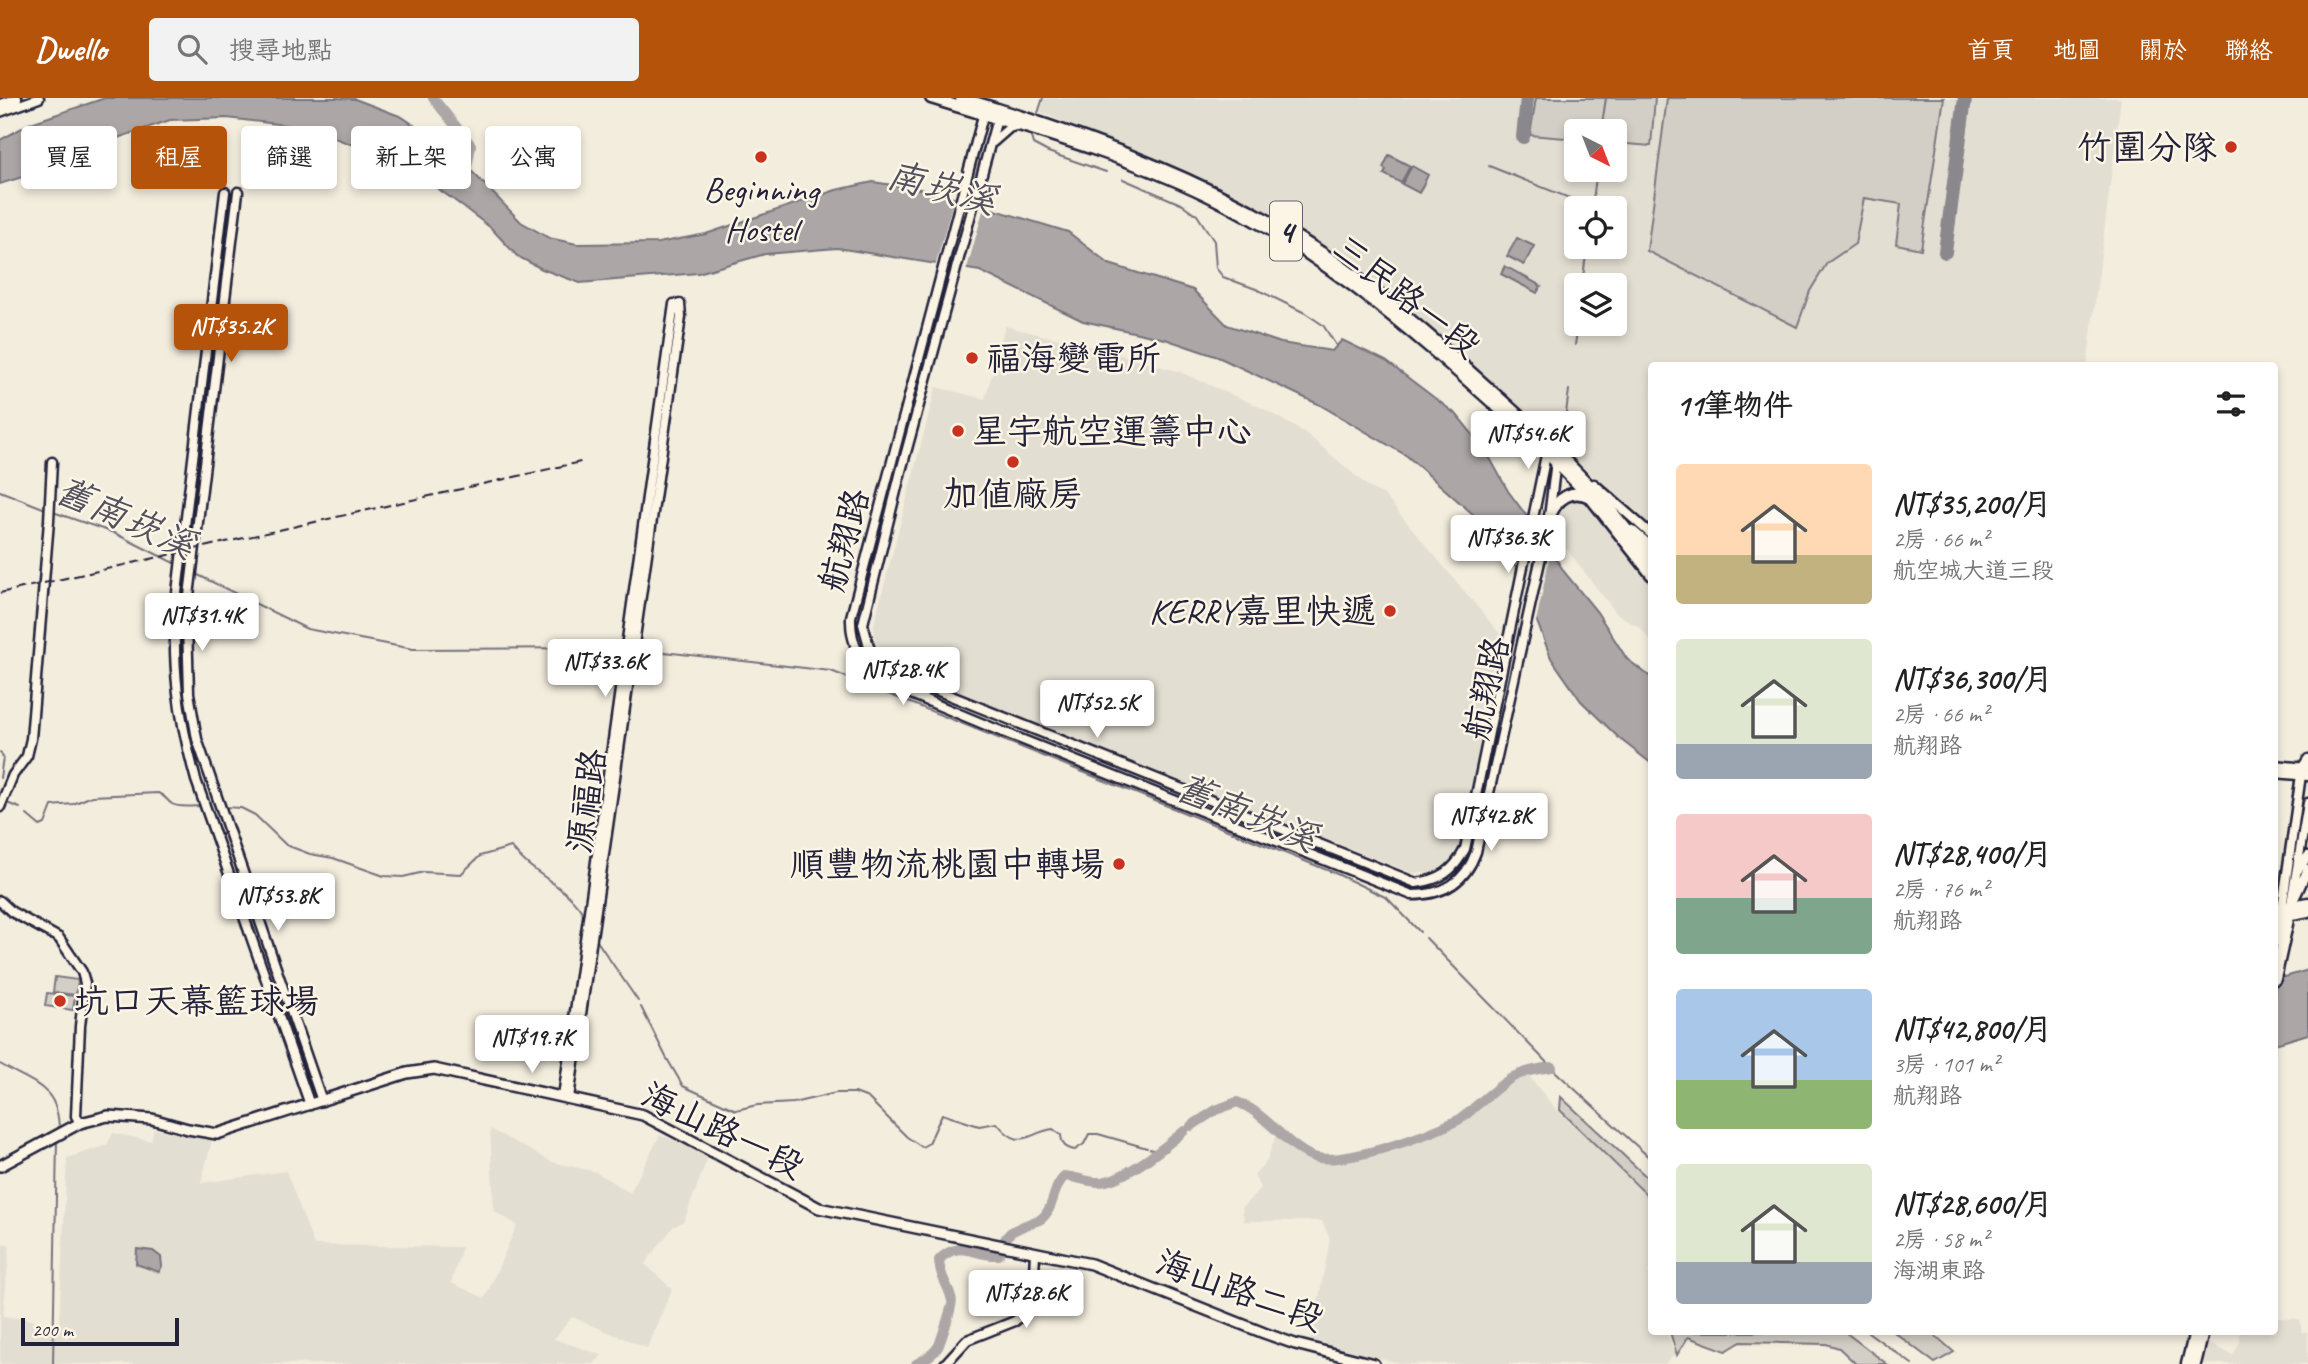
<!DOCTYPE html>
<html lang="zh-TW">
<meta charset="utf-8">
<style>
:root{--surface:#fff;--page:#f2f2f2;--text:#222;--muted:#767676;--accent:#b45309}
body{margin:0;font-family:Caveat,"LXGW WenKai TC",sans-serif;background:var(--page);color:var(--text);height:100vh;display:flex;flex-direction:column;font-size:26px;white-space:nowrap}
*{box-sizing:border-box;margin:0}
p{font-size:23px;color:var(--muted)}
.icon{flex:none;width:38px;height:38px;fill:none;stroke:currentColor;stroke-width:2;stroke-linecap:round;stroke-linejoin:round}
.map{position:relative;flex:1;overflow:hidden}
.side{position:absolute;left:1648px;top:264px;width:630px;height:973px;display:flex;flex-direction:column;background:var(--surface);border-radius:7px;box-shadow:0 4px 10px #0003}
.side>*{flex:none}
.guide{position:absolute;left:21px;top:28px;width:665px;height:63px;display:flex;gap:14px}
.needle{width:46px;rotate:138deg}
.fabs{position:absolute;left:1564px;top:21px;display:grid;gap:14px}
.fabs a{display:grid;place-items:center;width:63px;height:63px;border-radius:7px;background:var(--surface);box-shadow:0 4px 10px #0003;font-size:35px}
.scale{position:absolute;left:21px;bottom:18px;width:158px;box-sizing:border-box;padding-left:7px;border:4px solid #22223b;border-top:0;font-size:19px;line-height:24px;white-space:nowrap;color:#22223b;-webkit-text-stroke:5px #fcf5e5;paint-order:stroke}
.price{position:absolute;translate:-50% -60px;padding:0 16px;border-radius:7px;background:#fff;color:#222;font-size:23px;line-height:46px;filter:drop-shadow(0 2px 4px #0008)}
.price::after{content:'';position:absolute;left:50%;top:42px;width:21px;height:16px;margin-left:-10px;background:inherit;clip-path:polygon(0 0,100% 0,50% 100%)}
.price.current{background:var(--accent);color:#fff}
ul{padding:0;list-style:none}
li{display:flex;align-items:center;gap:21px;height:175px;padding:0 28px}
li span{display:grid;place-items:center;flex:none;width:196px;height:140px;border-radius:7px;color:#555}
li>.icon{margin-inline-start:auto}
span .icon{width:84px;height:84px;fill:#fffc;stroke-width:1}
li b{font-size:30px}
h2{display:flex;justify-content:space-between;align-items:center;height:84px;padding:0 28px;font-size:30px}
.chip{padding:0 24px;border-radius:7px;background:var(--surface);box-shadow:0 4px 10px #0003;font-size:24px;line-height:63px}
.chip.current{background:var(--accent);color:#fff}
header{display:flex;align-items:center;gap:42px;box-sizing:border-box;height:98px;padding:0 35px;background:var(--accent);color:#fff}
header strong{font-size:33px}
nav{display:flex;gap:38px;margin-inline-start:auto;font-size:24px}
.search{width:490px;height:63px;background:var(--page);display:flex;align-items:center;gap:18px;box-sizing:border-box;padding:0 24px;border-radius:7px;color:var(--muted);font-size:26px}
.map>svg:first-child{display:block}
.built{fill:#e3ded2;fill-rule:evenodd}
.green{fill:#d4cfc6;stroke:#7b7880;stroke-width:2}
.water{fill:#aca7a6;stroke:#75727b;stroke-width:2}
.pier{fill:#f3edde}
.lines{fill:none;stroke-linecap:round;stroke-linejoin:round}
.stream{stroke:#75727b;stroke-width:2}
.river{stroke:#aca7a6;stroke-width:10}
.taxiway{stroke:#8a888c;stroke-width:14}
.tertiary-casing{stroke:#22223b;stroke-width:13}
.secondary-casing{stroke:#22223b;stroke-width:14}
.primary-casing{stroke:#22223b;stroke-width:15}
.tertiary{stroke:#fcf5e5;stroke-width:8}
.secondary{stroke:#fcf5e5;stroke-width:9}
.primary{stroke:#fcf5e5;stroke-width:10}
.rail{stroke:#22223b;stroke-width:2;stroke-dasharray:10 5;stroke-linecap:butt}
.poi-dot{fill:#c8321e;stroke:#fcf5e5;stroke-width:2.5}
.labels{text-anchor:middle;stroke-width:5;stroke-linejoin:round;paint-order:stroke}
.shield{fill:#fcf5e5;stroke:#63616e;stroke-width:2}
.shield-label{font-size:33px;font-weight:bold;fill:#22223b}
.poi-label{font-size:35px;fill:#22223b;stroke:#fcf5e5;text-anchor:end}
.street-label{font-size:35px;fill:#22223b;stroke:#fcf5e5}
.water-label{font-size:37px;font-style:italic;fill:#525160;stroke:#fcf5e5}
</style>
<header>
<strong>Dwello</strong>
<div class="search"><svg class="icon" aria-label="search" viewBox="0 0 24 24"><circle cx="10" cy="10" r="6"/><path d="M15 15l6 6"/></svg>搜尋地點</div>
<nav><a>首頁</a><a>地圖</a><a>關於</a><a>聯絡</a></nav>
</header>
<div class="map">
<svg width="2308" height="1266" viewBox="0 0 2308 1266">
<rect width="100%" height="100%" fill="#f3edde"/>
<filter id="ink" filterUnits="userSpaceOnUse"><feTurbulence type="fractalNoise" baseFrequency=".0143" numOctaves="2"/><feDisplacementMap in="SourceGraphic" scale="14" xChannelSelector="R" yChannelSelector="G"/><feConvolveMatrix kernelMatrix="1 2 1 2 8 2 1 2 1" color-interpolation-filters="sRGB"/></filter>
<g filter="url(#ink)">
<path class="built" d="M1045 0H2121L2087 268H1652V545L1640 530 1616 515 1555 436 1556 419 1564 404 1573 400H1586L1592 406 1606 390 1388 195 1297 133 1253 107 1227 93 1040 14ZM1577 33H1615V72H1577ZM1577 110H1615V149H1577ZM1577 187H1615V226H1577Z
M1005 228 1115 255 1180 274 1262 310 1307 336 1370 390 1384 397 1500 536 1482 616 1479 651 1459 749 1449 766 1434 775H1412L915 578 896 569 884 557 875 543 874 526 936 289 985 301Z
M1525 973 1553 1008 1645 1096 1652 1111V1169L1648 1174 1652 1182V1234H1666L1675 1256 1665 1266H1403L1311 1242 1330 1141 1322 1123H1244L1242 1110 1260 1090 1254 1077 1267 1063 1277 1033 1313 1058 1333 1060 1396 1048 1458 1023 1508 981Z
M154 1031 212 1042 201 1085 286 1073 314 1147 462 1149 451 1185 485 1200 517 1127 494 1113 490 1031 552 1064 596 1074 630 1095 660 1037 709 1056 684 1123 673 1129 645 1166 672 1191 647 1250 572 1219 554 1241 602 1257 594 1266H0V1147H10L3 1218 59 1226 67 1060 107 1047 113 1035 151 1043Z
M2275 1220 2300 1221 2302 1234 2308 1235V1266H2203L2206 1244 2233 1257 2240 1244V1234H2275Z"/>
<path class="green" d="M1536 0H1655L1651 48 1615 45V33H1577V41L1530 37Z
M1667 0H1944L1921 151 1896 146 1901 106 1864 100 1855 146 1827 165 1810 193 1797 229 1647 153Z
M55 879 78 882 76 897 53 894Z
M47 895 75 898 73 912 45 908Z
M1561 999 1652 1084V1106L1647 1097 1560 1012Z
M1670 1234H1845L1887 1266H1856L1839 1250 1826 1246 1741 1244 1726 1253 1688 1239 1677 1257Z
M1894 1234H1931L1954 1254 1935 1265Z"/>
<path class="water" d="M338 0 355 1 402 19 452 53 521 124 549 140 577 146 658 145 706 136 836 92 873 84 933 93 1068 134 1109 166 1193 192 1227 227 1281 245 1332 253 1342 242 1386 263 1457 317 1486 353 1508 393 1543 440 1565 475 1597 514 1627 561 1652 580V666L1620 641 1581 603 1551 560 1516 469 1475 418 1407 358 1320 307 1218 259 1165 241 1083 223 980 173 837 150 765 156 698 175 580 185 542 171 517 158 491 130 454 102 421 79 374 55 327 37 285 27 227 20 170 22 97 47 54 69 0 86V42L31 25 105 0Z
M1389 57 1410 68 1401 85 1384 76 1386 72 1383 70Z
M1412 68 1428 77 1419 95 1402 86Z
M1517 140 1534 148 1524 167 1507 158Z
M1505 168 1541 188 1537 195 1501 176Z
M2308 872V936L2275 946V882Z
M137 1151 153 1153 161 1159 162 1168 159 1174 136 1166Z"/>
<path class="pier" d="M955 97 985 106 966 174 935 169Z
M1528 414 1552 447 1535 529 1515 477Z"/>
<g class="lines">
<path class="stream" d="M1038 15 1043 0
M1601 33 1606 0
M1031 39 1033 46 1048 54 1106 74
M1489 68 1592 109
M1123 81 1183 107 1197 117 1214 143 1216 170 1223 179 1256 191 1305 215 1323 227 1337 249
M1592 109 1597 72
M1582 187 1587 149
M1575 247 1578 226
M1561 354 1569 292
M0 393 48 412
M53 414 114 435 176 466
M194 475 307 531 413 551 621 550
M637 551 831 573 1337 776 1387 800 1420 834
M0 654 3 659 0 680
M4 704 20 710
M225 709 241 710 255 717 286 747 310 756 333 760 384 778 403 779 424 774 461 776 480 758 511 749C532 777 569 788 585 819
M27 717 40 728 45 726 52 708 73 706 92 698 158 695C166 698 166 702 172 706 178 710 194 708 202 708
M595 840 638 903
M1426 840 1556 974 1652 1062
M641 909 666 959 683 988 736 1012 757 1007 793 1005 836 995H855L868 1000 907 1039 922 1049 929 1045 942 1016 979 1028 997 1025C1021 1055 1028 1034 1053 1031L1061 1037C1062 1047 1065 1050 1075 1052L1084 1046 1089 1036H1098L1147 1050
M0 966C34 986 59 988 59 1033
M1150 1051 1159 1054
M1868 1234 1912 1266
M53 1266 57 1042"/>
<path class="river" d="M433 0 471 47 465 80
M1191 1028 1216 1012 1237 1004C1265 1014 1284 1046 1311 1058 1339 1070 1429 1037 1456 1023 1464 1020 1471 1012 1477 1007 1508 981 1512 974 1552 969
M916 1266C924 1262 933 1257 938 1249 940 1246 953 1206 952 1203 949 1186 940 1182 939 1162 959 1140 976 1159 999 1157 1005 1135 1010 1133 1031 1125 1035 1123 1039 1123 1041 1121 1055 1110 1052 1089 1065 1078 1076 1079 1088 1084 1098 1084 1123 1084 1165 1049 1184 1033"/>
<path class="taxiway" d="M1523 39 1527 0
M1945 154 1965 0"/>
<defs>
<path id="tertiary" d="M0 6 17 0
M985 10 851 519C850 544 861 567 880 583L993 630 1412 797C1443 797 1465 785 1476 754L1548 427 1556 363
M0 14 39 0
M998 17 901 373 863 526 870 552 889 573 1416 785C1440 782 1454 773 1465 751L1547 352
M993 44 1009 30 1019 27
M225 94 176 503C172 569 178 618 196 682L310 1007
M238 94 189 498 187 526 189 595 197 641 322 1003
M1594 386 1652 437
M1632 432 1652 449
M2275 667 2307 670
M2275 675 2308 678
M0 709 13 677 27 658 31 641 49 423 52 364
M2298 772 2308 758
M2295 799 2308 771
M0 803 12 814 59 840 82 874 85 885 80 928 76 1018 80 1025
M2282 810 2302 670 2308 661
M2290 812 2308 705
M563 999 674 206
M569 1000 681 219 680 206
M945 1266 967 1242 1015 1223 1022 1217 1033 1196 1035 1155"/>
<path id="secondary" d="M0 1068 80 1025 108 1018 152 1021 188 1031 217 1036 407 975 434 971 643 1017 819 1110 1091 1166 1264 1235 1295 1246 1374 1266"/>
<path id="primary" d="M931 0C1024 29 1120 55 1207 97 1328 156 1427 245 1526 335
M961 0C1092 39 1220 86 1334 163 1404 212 1466 270 1529 327
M1541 338 1597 395 1652 463
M1539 347 1590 399 1652 477
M1550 418C1557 400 1572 390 1590 399
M2276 811 2308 805
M2286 817 2308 813
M2275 843 2282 810
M2275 881 2289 817
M2187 1266 2195 1234
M2195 1266 2203 1234"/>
</defs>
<use href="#tertiary" class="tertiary-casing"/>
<use href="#secondary" class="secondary-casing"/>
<use href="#primary" class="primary-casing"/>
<use href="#tertiary" class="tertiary"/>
<use href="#secondary" class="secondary"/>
<use href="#primary" class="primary"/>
<path class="rail" d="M0 495 585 363"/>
</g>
</g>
<g class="poi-dot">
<circle cx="2231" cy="49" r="7"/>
<circle cx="761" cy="59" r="7"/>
<circle cx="972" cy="260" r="7"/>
<circle cx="958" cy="333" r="7"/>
<circle cx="1013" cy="364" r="7"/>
<circle cx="1390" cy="513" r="7"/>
<circle cx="1119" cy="766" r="7"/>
<circle cx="60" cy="903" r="7"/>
</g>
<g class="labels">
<rect class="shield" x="1270" y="103.5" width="32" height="59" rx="5"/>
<g class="shield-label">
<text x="1286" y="145">4</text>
</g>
<g class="poi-label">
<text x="2217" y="61">竹圍分隊</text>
<text x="761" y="103" text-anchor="middle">Beginning<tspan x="761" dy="40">Hostel</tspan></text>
<text x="986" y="272" text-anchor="start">福海變電所</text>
<text x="972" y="345" text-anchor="start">星宇航空運籌中心</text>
<text x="1013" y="408" text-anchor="middle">加值廠房</text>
<text x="1376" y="525">KERRY嘉里快遞</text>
<text x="1105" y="778">順豐物流桃園中轉場</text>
<text x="74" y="915" text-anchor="start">坑口天幕籃球場</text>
</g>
<g class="street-label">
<text transform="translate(1407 198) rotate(38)" y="12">三民路一段</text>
<text transform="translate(844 442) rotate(-75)" y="12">航翔路</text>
<text transform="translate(1486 590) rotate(-78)" y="12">航翔路</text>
<text transform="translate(586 703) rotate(-82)" y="12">源福路</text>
<text transform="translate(723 1032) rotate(26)" y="12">海山路一段</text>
<text transform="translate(1240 1192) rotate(20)" y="12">海山路二段</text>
</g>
<g class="water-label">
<text transform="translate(942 89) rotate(15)" y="13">南崁溪</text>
<text transform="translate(126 419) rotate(24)" y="13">舊南崁溪</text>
<text transform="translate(1247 714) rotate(22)" y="13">舊南崁溪</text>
</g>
</g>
</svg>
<div class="fabs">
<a><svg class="needle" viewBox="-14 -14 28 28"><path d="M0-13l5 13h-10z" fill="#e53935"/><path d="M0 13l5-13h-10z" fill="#767676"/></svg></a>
<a><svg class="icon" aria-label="locate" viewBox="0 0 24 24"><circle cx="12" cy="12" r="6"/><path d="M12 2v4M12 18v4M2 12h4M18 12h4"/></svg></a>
<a><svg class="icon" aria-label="layers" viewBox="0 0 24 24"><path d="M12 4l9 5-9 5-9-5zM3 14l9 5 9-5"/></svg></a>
</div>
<div class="scale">200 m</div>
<b class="price current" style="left:231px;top:266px">NT$35.2K</b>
<b class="price" style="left:1528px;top:373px">NT$54.6K</b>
<b class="price" style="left:1508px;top:477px">NT$36.3K</b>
<b class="price" style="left:202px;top:555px">NT$31.4K</b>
<b class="price" style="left:605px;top:601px">NT$33.6K</b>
<b class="price" style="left:903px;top:609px">NT$28.4K</b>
<b class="price" style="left:1097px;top:642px">NT$52.5K</b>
<b class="price" style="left:1491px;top:755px">NT$42.8K</b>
<b class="price" style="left:278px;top:835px">NT$53.8K</b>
<b class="price" style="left:532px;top:977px">NT$19.7K</b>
<b class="price" style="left:1026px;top:1232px">NT$28.6K</b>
<div class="guide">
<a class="chip">買屋</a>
<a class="chip current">租屋</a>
<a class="chip">篩選</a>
<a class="chip">新上架</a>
<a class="chip">公寓</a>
</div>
<section class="side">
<h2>11筆物件<svg class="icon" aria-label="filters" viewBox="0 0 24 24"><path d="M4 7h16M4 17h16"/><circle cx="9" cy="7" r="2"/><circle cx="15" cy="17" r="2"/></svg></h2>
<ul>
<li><span style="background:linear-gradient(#ffd9b3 65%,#c2b280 0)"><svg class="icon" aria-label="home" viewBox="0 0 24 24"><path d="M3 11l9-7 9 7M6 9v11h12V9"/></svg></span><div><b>NT$35,200/月</b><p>2房 · 66 m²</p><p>航空城大道三段</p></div></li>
<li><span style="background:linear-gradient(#dfe7d0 75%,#9aa5b1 0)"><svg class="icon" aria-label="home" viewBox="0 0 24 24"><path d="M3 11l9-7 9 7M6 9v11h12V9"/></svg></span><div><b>NT$36,300/月</b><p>2房 · 66 m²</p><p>航翔路</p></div></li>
<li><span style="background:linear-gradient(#f6c9c9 60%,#7fa58c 0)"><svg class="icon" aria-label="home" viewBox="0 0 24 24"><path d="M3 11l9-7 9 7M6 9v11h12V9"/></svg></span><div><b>NT$28,400/月</b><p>2房 · 76 m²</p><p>航翔路</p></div></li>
<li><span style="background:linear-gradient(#a9c7e8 65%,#8fb573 0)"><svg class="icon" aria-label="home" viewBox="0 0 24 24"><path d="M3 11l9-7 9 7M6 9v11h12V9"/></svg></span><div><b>NT$42,800/月</b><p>3房 · 101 m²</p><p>航翔路</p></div></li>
<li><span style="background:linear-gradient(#dfe7d0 70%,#9aa5b1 0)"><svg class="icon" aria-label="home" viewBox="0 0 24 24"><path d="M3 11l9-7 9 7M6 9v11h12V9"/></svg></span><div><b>NT$28,600/月</b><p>2房 · 58 m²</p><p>海湖東路</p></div></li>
</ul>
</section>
</div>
